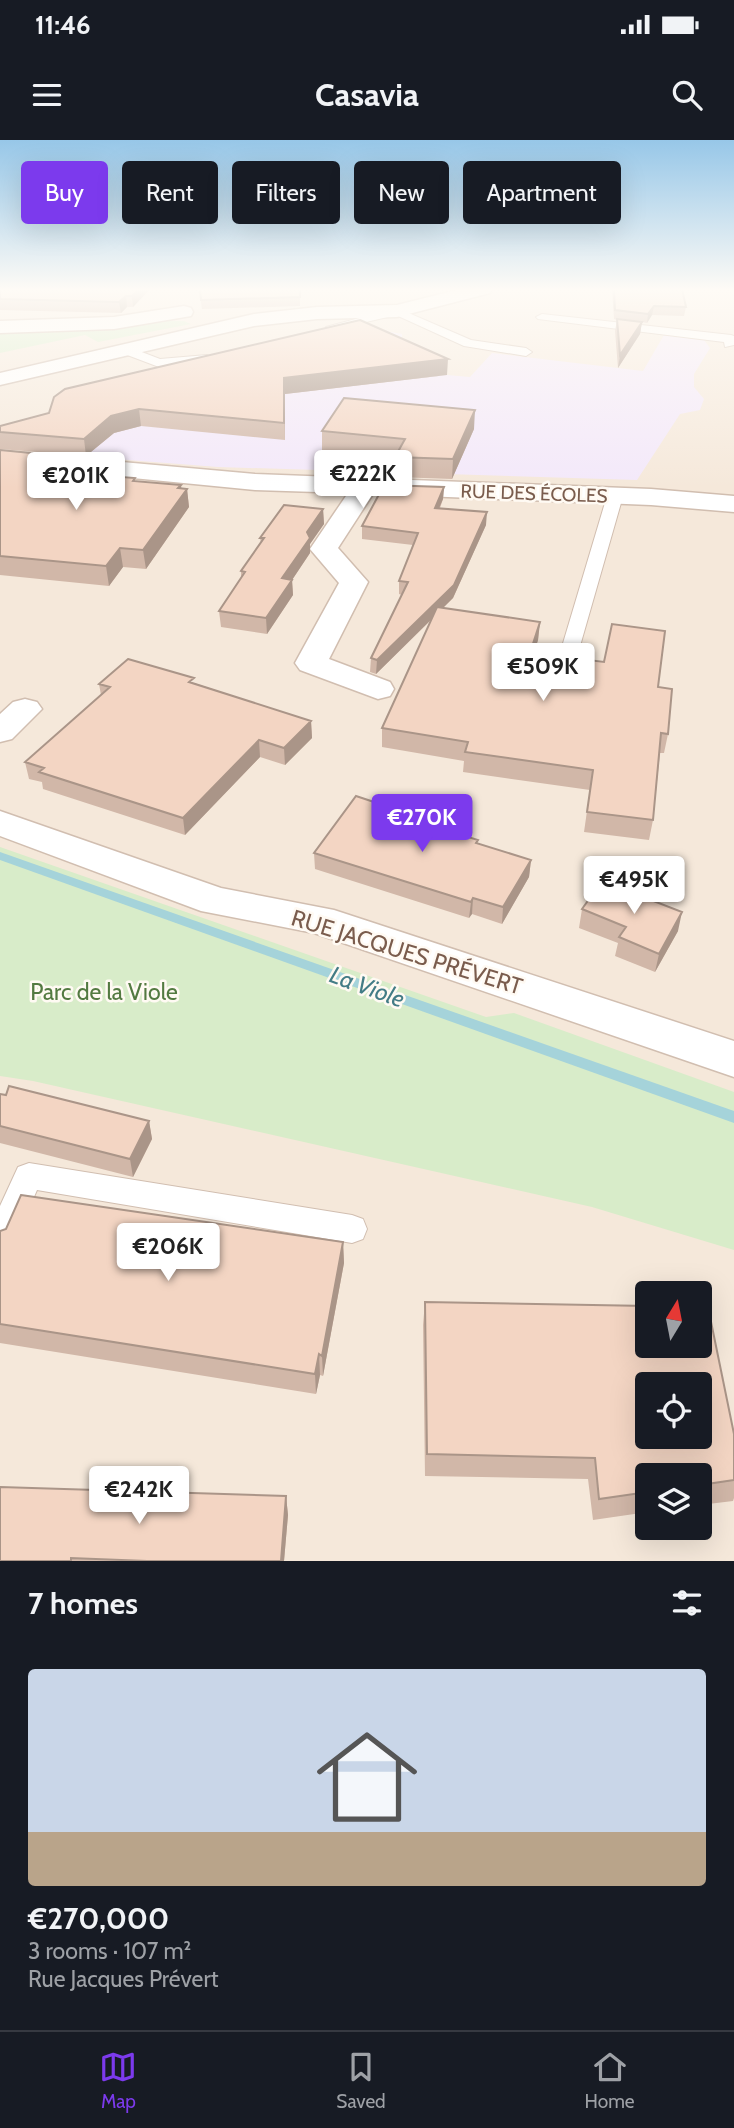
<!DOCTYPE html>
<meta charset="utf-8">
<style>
:root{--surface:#171b24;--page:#20242c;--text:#f1f3f6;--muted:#9ea1a6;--line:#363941;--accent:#7c3aed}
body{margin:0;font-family:Cabin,sans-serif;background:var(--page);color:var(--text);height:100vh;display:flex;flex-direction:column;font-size:26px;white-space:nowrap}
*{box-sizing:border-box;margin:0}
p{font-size:23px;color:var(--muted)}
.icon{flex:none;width:38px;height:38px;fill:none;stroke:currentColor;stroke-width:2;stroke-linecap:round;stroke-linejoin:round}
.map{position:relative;height:1421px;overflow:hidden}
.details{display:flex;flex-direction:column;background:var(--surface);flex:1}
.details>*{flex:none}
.guide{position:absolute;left:21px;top:21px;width:693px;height:63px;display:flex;gap:14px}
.needle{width:46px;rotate:10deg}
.buttons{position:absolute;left:635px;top:1141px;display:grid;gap:14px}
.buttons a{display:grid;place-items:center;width:77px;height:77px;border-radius:7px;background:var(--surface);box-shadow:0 7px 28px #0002;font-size:35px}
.price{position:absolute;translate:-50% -60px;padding:0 16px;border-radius:7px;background:#fff;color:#222;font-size:23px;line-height:46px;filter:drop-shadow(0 2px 4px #0008)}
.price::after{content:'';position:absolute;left:50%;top:42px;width:21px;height:16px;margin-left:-10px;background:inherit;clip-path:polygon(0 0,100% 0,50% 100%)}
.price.on{background:var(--accent);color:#fff}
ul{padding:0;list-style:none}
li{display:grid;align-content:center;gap:14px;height:371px;padding:0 28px}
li+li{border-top:2px solid var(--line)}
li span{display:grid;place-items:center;height:217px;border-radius:7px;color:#555}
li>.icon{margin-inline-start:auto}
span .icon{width:126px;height:126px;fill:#fffc;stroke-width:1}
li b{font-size:30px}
h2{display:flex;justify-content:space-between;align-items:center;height:84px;padding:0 28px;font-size:30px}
.chip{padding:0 24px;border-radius:7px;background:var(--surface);box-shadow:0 7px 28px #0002;font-size:24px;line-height:63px}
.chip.on{background:var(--accent);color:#fff}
.status{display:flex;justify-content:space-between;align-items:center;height:49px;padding:0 35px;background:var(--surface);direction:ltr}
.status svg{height:19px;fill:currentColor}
header{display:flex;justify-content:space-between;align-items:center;height:91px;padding:0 28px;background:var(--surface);font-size:32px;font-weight:800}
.menu{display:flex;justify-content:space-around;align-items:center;height:98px;border-top:2px solid var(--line);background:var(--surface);font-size:19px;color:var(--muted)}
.menu a{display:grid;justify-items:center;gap:4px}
.menu .on{color:var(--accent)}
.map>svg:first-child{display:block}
.residential{fill:#f5e8da;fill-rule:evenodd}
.education{fill:#f3e8fa}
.green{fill:#d8ecc9}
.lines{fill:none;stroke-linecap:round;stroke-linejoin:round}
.stream{fill:#a5d3da;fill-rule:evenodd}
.service-casing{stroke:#d1beb0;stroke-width:2}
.minor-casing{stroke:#d1beb0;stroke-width:3}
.service{fill:#fff;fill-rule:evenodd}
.minor{fill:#fff;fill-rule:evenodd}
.wall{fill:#d1b7a8}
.shaded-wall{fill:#aa9588}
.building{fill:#f3d5c3;stroke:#aa9588;stroke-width:2;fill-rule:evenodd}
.labels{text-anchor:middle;stroke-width:5;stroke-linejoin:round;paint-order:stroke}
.far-street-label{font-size:19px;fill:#7a5c4d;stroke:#fffaf3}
.street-label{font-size:23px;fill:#7a5c4d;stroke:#fffaf3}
.park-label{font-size:23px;fill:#537a41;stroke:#fffaf3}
.water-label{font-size:24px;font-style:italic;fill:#437c86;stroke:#fffaf3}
</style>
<div class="status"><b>11:46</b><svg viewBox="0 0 49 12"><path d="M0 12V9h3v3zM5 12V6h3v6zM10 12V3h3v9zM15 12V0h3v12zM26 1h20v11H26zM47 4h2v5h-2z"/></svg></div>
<header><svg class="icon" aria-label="menu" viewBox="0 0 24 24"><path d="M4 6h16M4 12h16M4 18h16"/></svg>Casavia<svg class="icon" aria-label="search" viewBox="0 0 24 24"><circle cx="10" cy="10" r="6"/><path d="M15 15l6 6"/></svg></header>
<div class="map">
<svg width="734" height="1421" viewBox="0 0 734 1421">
<rect width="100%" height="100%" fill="#fdf6ec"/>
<path class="residential" d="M0 149H734V1421H0ZM648 1153H700V1206H648ZM648 1244H700V1297H648ZM648 1335H700V1388H648Z"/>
<path class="education" d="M379 190 402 194V199L447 235 470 237 492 213 643 231 664 195 704 200 710 208 694 234V247L704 259 700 270 680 274 637 340 218 327 102 318 42 309Z"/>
<path class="green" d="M152 181H184L191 184 98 202 85 195 0 213V190Z
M0 707 486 877 514 873 734 952V1110L592 1067 33 941 0 936Z"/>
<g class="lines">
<path class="stream" d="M0 712 734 971V983L0 720Z"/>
<defs>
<path id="service" d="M397 168 471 200 526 208 532 212 526 216 464 206 396 175 332 190 326 187Z
M542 174 731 195 734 196V205L725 207 724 202 538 179 536 177Z
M126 206 160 219 207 215 213 219 207 223 159 227 122 213V207Z
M615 351 623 356 576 520 574 524H560L558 520 607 356Z
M29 1023 352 1075 363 1079 367 1089 363 1099 352 1103 37 1050 11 1109 0 1113V1066L18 1027Z"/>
<path id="minor" d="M461 149H493L490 153 397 177 317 179 254 186 0 245V233L254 174 317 167 397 165Z
M184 166 191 168 193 172 191 176 114 189 0 193V181L114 177Z
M0 311 255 334 651 349 734 356V372L651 365 373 354 338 408 368 442 329 519 390 542 394 549 390 556 378 559 300 530 295 523 339 443 310 409 348 353 255 350 0 325Z
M25 559 37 562 42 569 12 599 0 602V574L13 562Z
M0 671 221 748 334 770 734 901V937L314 793 201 771 0 696Z"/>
</defs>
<use href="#service" class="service-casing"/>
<use href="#minor" class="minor-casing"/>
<use href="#service" class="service"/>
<use href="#minor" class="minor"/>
</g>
<path class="wall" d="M0 149H150L133 167H127L121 173 0 170Z
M199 149H300V166L202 169Z
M612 149H682L686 167 684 176 652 175 647 183 642 182 640 194 618 228 615 191 617 180 614 179Z
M447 235 285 254V300L141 286 114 293 86 316 0 309V286L49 273Z
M474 289 452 339 395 337V318L322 311V291Z
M0 310 65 332 135 338V341L181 345V349H187L189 367 146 429 123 427 109 446 0 435Z
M444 347 443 359 440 368 486 385 453 458 443 468 540 482 538 500 534 513 658 547 668 594 664 613H660L653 680 649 700 584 692 590 650 463 632 464 621 382 607V588L431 480 376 534 370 532 371 518 402 455 399 454V441L413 405 362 399V386Z
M323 369 324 384 310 404V413L292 440 293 455 267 494 221 487 219 471 241 438V431L261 403 260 398Z
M194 543 311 581 312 598 285 625 260 617 185 695 43 649 42 642 29 639 25 622 101 555 99 544Z
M406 678 477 704 531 720 529 737 502 784 472 774 469 778 315 729 314 713Z
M582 769 678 791 655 832 615 816 618 803 579 788Z
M0 954 149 981 152 999 133 1037 0 1003Z
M0 1091 343 1102 344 1123 323 1236 320 1235 316 1254 0 1203Z
M425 1162 734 1294V1358L733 1361 700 1365V1335H648V1372L593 1380 588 1339 425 1336 423 1185Z
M286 1356 288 1375 284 1421H0Z"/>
<path class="shaded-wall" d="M139 149H150L133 167 132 156Z
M126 156 127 167 121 173 119 162Z
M654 166 652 175 647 183 648 174Z
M642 182 640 194 618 228 620 215Z
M448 219 447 235 285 254V300L284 238Z
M139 269 141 286 114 293 86 316 84 299 111 276Z
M475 270 474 289 452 339 453 319Z
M62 316 65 334 45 331Z
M181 345 182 356 187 349 189 367 146 429 143 410Z
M444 347 443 359 434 380 435 368Z
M323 369 324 384 310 404V413L292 440 293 455 267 494 266 478 282 438 307 392Z
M487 372 486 385 453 458 376 534 377 520Z
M120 408 123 427 109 446 106 426Z
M540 482 538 500 528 531 530 513Z
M311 581 312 598 285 625 284 608Z
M259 600 260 617 185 695 183 678Z
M531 720 529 737 502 784 503 767Z
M473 758 472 774 469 778 471 762Z
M682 772 678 791 655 832 659 814Z
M149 981 152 999 133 1037 130 1019Z
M343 1102 344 1123 323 1236 322 1216Z
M319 1214 320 1235 316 1254 315 1234Z
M286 1356 288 1375 284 1421H281Z"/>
<path class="building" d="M0 149H139L132 156H126L119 162 0 159Z
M200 149H300V157L201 160Z
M614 149H682L686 167 654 166 648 174 615 170Z
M617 179 642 182 620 215Z
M360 180 448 219 284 238V283L139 269 111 276 84 299 0 292V286L49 273 54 257 65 249Z
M344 258 475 270 453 319 395 317 405 299 322 291Z
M0 310 62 316 45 331 135 338 133 341 181 345 178 348 187 349 143 410 120 408 106 426 0 416Z
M384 345 444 347 435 368 487 372 454 445 377 520 371 518 408 442 399 441 418 393 362 386Z
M284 365 323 369 307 392 310 398 282 438 292 440 266 478 219 471 245 432 241 431 264 398H260Z
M437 467 540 482 530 513 604 522 612 484 665 491 658 547 672 549 668 594 661 593 653 680 587 672 593 630 465 612 468 602 382 588Z
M128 519 194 538 189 542 311 581 284 608 259 600 183 678 39 632 44 628 25 622 110 547 99 544Z
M356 656 407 673 403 677 478 700 476 703 531 720 503 767 473 758 471 762 314 713Z
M602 741 682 772 659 814 619 797 626 787 582 769Z
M9 946 149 981 130 1019 0 986V954L6 955Z
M21 1055 343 1102 322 1216 319 1214 315 1234 0 1184V1091L6 1089Z
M425 1162 648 1166V1206H700V1167H708L734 1294V1340L700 1345V1335H648V1352L599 1359 595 1318 427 1314ZM648 1244H700V1297H648Z
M0 1347 286 1356 281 1421H147L71 1418V1421H0Z"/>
<linearGradient id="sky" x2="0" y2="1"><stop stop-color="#97c7e8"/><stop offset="0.43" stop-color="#fefbf6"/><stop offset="1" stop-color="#fefbf6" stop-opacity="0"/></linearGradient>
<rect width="734" height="348" fill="url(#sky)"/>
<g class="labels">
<g class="far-street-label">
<text transform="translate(534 353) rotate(2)" y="7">RUE DES ÉCOLES</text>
</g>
<g class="street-label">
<text transform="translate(407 812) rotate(17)" y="8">RUE JACQUES PRÉVERT</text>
</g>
<g class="park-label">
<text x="104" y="860">Parc de la Viole</text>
</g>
<g class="water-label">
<text transform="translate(367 847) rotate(20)" y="8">La Viole</text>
</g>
</g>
</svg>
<div class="buttons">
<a><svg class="needle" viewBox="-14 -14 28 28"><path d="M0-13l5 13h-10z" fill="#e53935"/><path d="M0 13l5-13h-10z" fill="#9ea1a6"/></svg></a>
<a><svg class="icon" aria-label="locate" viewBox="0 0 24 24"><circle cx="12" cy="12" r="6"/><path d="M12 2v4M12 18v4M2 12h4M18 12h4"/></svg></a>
<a><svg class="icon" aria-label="layers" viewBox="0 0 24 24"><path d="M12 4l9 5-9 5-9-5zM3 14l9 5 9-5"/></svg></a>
</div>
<b class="price" style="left:363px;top:370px">€222K</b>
<b class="price" style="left:76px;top:372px">€201K</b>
<b class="price" style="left:543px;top:563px">€509K</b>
<b class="price on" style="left:422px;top:714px">€270K</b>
<b class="price" style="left:634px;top:776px">€495K</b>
<b class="price" style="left:168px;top:1143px">€206K</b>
<b class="price" style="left:139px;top:1386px">€242K</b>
<div class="guide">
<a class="chip on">Buy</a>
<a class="chip">Rent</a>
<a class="chip">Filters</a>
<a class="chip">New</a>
<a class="chip">Apartment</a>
</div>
</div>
<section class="details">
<h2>7 homes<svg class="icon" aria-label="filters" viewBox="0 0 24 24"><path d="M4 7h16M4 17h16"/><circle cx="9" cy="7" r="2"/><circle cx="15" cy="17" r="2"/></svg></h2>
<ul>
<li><span style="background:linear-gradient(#c9d6e8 75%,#b9a48a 0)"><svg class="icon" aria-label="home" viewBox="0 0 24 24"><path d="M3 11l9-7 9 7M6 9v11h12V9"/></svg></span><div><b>€270,000</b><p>3 rooms · 107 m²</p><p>Rue Jacques Prévert</p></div></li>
</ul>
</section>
<nav class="menu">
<a class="on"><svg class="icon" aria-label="map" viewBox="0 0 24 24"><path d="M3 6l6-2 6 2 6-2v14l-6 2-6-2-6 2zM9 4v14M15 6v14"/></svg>Map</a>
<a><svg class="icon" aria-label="saved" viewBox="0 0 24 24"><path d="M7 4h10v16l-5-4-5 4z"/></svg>Saved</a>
<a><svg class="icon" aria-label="home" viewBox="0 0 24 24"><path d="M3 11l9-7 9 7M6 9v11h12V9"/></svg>Home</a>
</nav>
